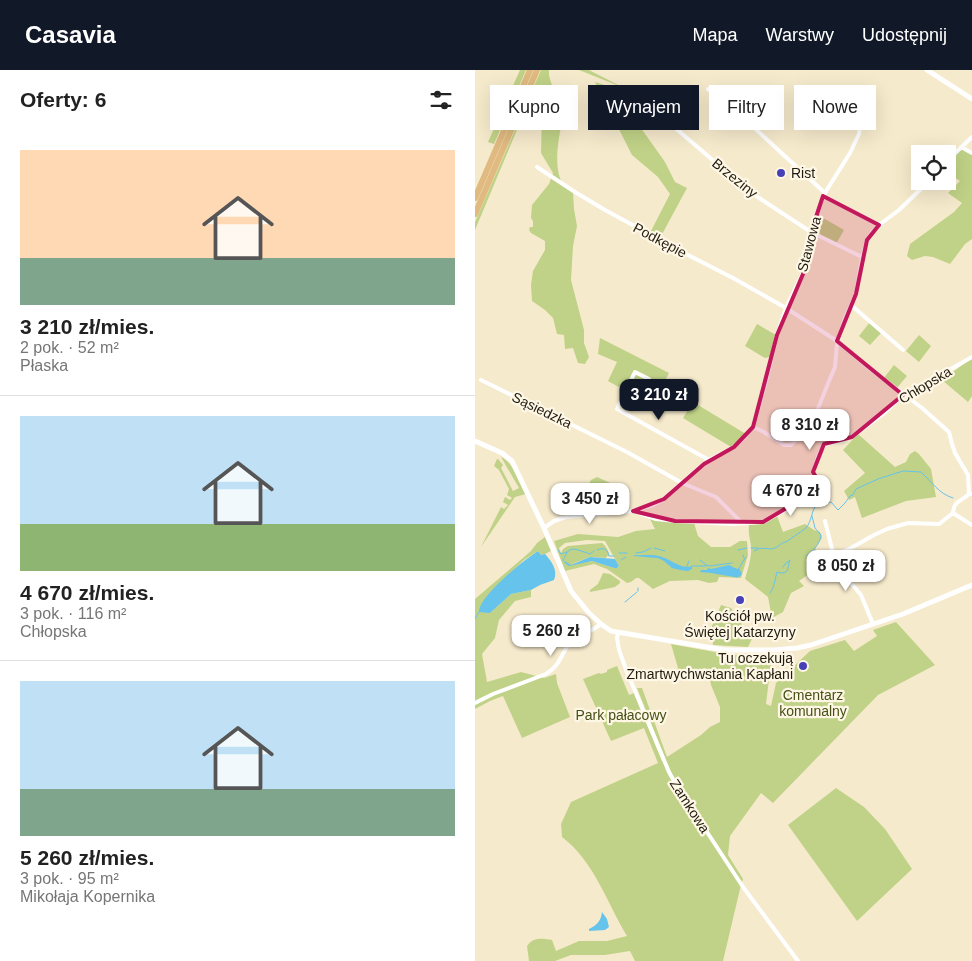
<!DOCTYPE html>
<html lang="pl">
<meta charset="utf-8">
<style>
:root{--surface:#fff;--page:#f6f6f6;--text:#222;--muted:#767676;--line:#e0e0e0;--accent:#111827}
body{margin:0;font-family:Helvetica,sans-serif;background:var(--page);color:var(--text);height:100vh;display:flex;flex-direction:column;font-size:19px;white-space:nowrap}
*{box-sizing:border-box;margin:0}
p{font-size:16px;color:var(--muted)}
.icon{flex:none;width:28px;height:28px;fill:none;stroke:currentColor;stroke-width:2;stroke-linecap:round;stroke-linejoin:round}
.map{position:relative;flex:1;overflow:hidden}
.details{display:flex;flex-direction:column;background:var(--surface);width:475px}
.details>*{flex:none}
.banner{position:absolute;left:15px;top:15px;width:406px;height:45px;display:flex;gap:10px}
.fabs{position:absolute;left:436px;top:75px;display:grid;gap:10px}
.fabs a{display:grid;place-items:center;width:45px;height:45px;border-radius:0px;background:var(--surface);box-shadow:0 5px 20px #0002;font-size:25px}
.price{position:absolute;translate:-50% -42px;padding:0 11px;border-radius:10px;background:#fff;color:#222;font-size:16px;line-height:32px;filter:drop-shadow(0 1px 2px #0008)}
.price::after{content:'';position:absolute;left:50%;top:30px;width:15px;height:11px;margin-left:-8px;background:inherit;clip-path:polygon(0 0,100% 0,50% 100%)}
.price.current{background:var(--accent);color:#fff}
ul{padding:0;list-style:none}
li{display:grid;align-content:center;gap:10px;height:265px;padding:0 20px}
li+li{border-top:1px solid var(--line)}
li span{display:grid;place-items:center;height:155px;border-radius:0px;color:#555}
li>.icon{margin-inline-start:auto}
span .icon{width:90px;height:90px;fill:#fffc;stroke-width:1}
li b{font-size:21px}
h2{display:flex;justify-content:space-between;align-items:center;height:60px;padding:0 20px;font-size:21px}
.tag{padding:0 18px;border-radius:0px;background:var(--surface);box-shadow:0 5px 20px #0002;font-size:18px;line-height:45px}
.tag.current{background:var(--accent);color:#fff}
header{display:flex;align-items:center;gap:30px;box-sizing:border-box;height:70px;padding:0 25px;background:var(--accent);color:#fff}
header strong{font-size:24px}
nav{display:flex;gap:28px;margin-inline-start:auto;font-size:18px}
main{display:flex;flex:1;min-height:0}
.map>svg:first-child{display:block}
.green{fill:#c0d287;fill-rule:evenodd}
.water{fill:#65c3ec}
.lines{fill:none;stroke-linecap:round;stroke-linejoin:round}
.stream{stroke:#65c3ec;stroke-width:1}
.minor{stroke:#fff;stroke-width:4}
.tertiary{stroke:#fff;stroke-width:5}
.primary{stroke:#e0ba80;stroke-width:6}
.marked{fill:#c2185b;fill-opacity:0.2;stroke:#c2185b;stroke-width:4;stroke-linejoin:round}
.poi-dot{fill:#4741b7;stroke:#fff7e6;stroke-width:2}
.labels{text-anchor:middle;stroke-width:4.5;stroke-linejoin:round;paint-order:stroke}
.poi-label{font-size:14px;fill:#1f1b10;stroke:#fff7e6;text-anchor:start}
.street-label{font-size:14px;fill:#1f1b10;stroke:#fff7e6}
.park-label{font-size:14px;fill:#455016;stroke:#fff7e6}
</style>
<header>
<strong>Casavia</strong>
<nav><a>Mapa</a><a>Warstwy</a><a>Udostępnij</a></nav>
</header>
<main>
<section class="details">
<h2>Oferty: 6<svg class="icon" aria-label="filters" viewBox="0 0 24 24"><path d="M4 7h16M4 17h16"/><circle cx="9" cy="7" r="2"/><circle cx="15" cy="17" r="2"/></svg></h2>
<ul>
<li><span style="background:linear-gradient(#ffd9b3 70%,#7fa58c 0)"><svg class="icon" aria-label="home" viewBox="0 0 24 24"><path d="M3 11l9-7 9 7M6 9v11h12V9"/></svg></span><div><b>3 210 zł/mies.</b><p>2 pok. · 52 m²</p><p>Płaska</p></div></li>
<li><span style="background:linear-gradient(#bfe0f5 70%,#8fb573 0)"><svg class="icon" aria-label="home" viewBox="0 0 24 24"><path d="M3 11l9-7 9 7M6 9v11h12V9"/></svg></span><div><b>4 670 zł/mies.</b><p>3 pok. · 116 m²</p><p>Chłopska</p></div></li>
<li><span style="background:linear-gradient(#bfe0f5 70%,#7fa58c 0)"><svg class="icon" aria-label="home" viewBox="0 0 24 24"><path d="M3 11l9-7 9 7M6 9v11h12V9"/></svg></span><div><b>5 260 zł/mies.</b><p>3 pok. · 95 m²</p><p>Mikołaja Kopernika</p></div></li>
</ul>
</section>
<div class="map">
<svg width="497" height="891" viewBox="0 0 497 891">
<rect width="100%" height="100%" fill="#f6eacc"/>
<path class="green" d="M45 0H51L19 74 13 72Z
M66 0H74C73 11 80 19 84 29 86 33 87 39 88 43 89 49 86 56 85 62 82 79 77 114 98 122L99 139 102 156 98 176 96 210 109 260V273L114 287 110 294 103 293 98 278 90 279 89 265 82 264 78 248 70 240 57 231 56 215 58 201 70 180V171L56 163 54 160 55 157H58V151L56 148 57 135 74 114 78 103 66 83 67 42H60L56 50 49 56 44 55 0 160V152Z
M104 0H114L149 18Z
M120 12 139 18 140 22 158 50 168 61 190 92 200 112 212 118 185 168 175 163 195 124 183 107 157 85Z
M486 78 497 84V169L490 174 475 194 458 187 450 186 437 190 432 186 435 174 479 142 487 133 473 123 485 111 473 103V94Z
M343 145 369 160 361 174 338 162Z
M395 252 407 262 395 275 384 266Z
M282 254 301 265 295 287 290 288 270 276Z
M444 265 456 276 444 292 431 281Z
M125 268 194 303 177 336 152 322 160 304 174 311 176 309 159 300 149 320 133 311 142 292 123 284Z
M497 288V326L493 332 467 310Z
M419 295 432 306 421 319 408 309Z
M218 332 271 364 256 377 208 348Z
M383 364 420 397 431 392 435 384 440 381 444 384 456 399 461 427 431 431 387 448 380 427 374 430 369 421 390 403 368 380Z
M26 387C38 392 45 413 51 424L40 427 6 477 26 437 29 439 33 435 28 432 30 427 35 430 37 428 32 425 34 419 24 400 19 396 22 389H23L28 395 26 398 38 421 44 418Z
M122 407 155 422 147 437 111 420 116 410Z
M351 422C348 434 331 436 320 436L330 429 347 426Z
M302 446 308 462 330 454 339 460 345 462 347 468 340 478 343 482 331 490 338 501 324 511 329 516 316 523 308 542 297 548 293 527 270 509C273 499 277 487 276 476 275 467 273 465 274 455L291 453Z
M175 449 219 453 223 466 236 477H255L265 471H272L273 485 266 508 244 507 242 512 234 513 223 510 195 511 178 519 164 508H161L156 512 152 513 132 499 119 494 90 501 79 471 103 464 143 467 161 461 180 459ZM112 470 130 471 144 496 142 498H139L117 491 97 494 115 487 131 488 132 486H134C134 481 131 476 127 473L93 476 88 479 86 483 84 478 90 473Z
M70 467 76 481 70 484 66 485 63 481 49 490 19 519 15 543 36 524 56 520V527L40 531 24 550 20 568 7 584 12 612 46 602 69 608 81 604 82 613 95 647 47 668 28 626 15 631 0 639V529L56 481 62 473Z
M128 503 135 504 145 511V513L140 517 115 522V520L123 514Z
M246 535 256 538 277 569 273 577 238 575 237 556Z
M421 552 460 595 403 625 298 733 286 723 255 766 253 785 268 809 265 819 248 891H160L155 881 130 885H96L80 891H54L52 876C58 867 67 868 77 870L81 881 104 871H132L152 866C132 833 119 791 87 767L86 754 96 732 183 693 169 658 136 671 108 609 124 603 126 604 132 602V600L142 596 154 625 159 623 187 691 190 688 162 618H167L192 687 226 665 235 657 245 652V637L236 615 233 600 230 598 205 605 196 574 256 585H297L291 634 296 636 301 613 335 581 370 570 379 581 402 566 398 560Z
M361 718 389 737 410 759 437 799 382 851 313 755Z"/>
<path class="water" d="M63 481 66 485 70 484C77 492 83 500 79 510L65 515 56 520 36 524 15 543 4 542C4 526 49 490 63 481Z
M160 485C168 486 176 484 184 486 196 489 206 500 217 496V499L213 501 205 500 197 498 189 491 183 488 158 486Z
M115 487 140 489 144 496 142 498H139L117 491 94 496 91 494 88 490 96 495Z
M254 495 262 499 264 498 267 504C265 507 263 508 259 507L236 503 225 502 226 500H232L233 498 236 499Z
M127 842 132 849 134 857 130 860 114 861V859C122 855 126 851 127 842Z"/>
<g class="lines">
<path class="stream" d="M179 478 190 481
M276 478H283
M122 480C128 477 133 479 134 486H139
M263 480 272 478
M84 481 83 480 86 484 92 482
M279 481C288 475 293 481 300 478 305 476 305 473 311 472L331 458C337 451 336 441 342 434L356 432 363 440 370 433 375 426 378 425 381 419 403 409 428 401 446 402C457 412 464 424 478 428
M144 483H152
M161 483 168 482 176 478
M268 485 269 488
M331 486C339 480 345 474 346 465L340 458 337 446
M88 490C90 487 92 481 95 480 99 477 111 483 115 484L119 481
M146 490 151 487
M225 490 231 495 235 496 257 493
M212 496 214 491
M217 496H231
M308 497 311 493 314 491
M264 498 271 487
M163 521V518
M295 523 298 518 302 502C315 506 312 497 315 490
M150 532 162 522
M0 549 4 542"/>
<path class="minor" d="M140 17 159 27 191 50 275 122 336 162 387 187
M233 19 250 31 350 123
M486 77 497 83
M472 91 497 67
M62 97 100 122 130 140 211 184 258 208 311 238 362 271 395 299 447 338 474 362 477 374 480 383 493 405 494 424
M348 126 404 155
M376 235 428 280
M174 309 160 302 142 339 234 390
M6 310 152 382 207 413 241 427 267 453
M278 357 292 308 302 265 311 238 331 197 336 162 342 143 348 126 375 83 384 64 389 25
M158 441 181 449 200 451 257 454 288 452 316 437 331 426 342 425 348 423 352 418 338 402 344 384 348 377 351 374 365 371 377 367 408 344 428 325 437 324 445 321 474 300 497 287
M478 443 497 455
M350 451 361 495 386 525 398 554
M69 458 79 451 91 447 158 441 178 435 189 429 220 401 234 390 259 377 269 368 278 357 289 362 309 375H316L320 371 342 341 354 311 360 297 362 273 369 250 381 224 387 187 392 170 397 162 404 155 424 140 454 111
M358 486 376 478 399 465 412 459 433 453 464 454 478 443C479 430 486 432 494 424H496
M143 563 142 568 144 580 152 602 194 702 210 731 232 762 268 817 323 891
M0 633 18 624 71 604C86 595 85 585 95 573 103 564 117 562 126 554"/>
<path class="tertiary" d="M452 0 497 29
M0 371 27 383 37 391 69 458 96 521 114 543 126 554 136 561 250 580H299L322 578 336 575 428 544 497 515"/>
<path class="primary" d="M0 128 55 0
M0 144 62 0"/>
</g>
<path class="marked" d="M348 126 404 155 392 170 381 224 362 271 428 325 377 367 349 374 338 402 350 421 330 427 288 452 200 451 158 441 189 429 229 394 259 377 278 357 302 265 331 197 336 162Z"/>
<g class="poi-dot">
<circle cx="306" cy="103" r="5"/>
<circle cx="265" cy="530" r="5"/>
<circle cx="328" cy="596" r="5"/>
</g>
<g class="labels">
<g class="poi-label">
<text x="316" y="108">Rist</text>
<text x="265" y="551" text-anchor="middle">Kościół pw.<tspan x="265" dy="16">Świętej Katarzyny</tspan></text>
<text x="318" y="593" text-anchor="end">Tu oczekują<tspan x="318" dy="16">Zmartwychwstania Kapłani</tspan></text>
</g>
<g class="street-label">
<text transform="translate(260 108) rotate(39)" y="5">Brzeziny</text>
<text transform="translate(185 170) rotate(28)" y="5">Podkępie</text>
<text transform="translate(334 174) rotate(-75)" y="5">Stawowa</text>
<text transform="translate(450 315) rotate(-31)" y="5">Chłopska</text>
<text transform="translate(67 340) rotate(26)" y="5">Sąsiedzka</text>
<text transform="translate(215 736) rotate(57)" y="5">Zamkowa</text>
</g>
<g class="park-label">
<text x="338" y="630">Cmentarz<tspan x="338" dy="16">komunalny</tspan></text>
<text x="146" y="650">Park pałacowy</text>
</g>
</g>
</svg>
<div class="fabs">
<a><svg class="icon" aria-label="locate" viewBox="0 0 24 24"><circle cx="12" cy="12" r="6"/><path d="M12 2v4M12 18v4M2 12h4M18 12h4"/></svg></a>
</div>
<b class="price current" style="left:184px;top:351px">3 210 zł</b>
<b class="price" style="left:335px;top:381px">8 310 zł</b>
<b class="price" style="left:316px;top:447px">4 670 zł</b>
<b class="price" style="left:115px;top:455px">3 450 zł</b>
<b class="price" style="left:371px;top:522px">8 050 zł</b>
<b class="price" style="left:76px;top:587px">5 260 zł</b>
<div class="banner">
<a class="tag">Kupno</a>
<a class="tag current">Wynajem</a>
<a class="tag">Filtry</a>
<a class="tag">Nowe</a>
</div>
</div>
</main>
